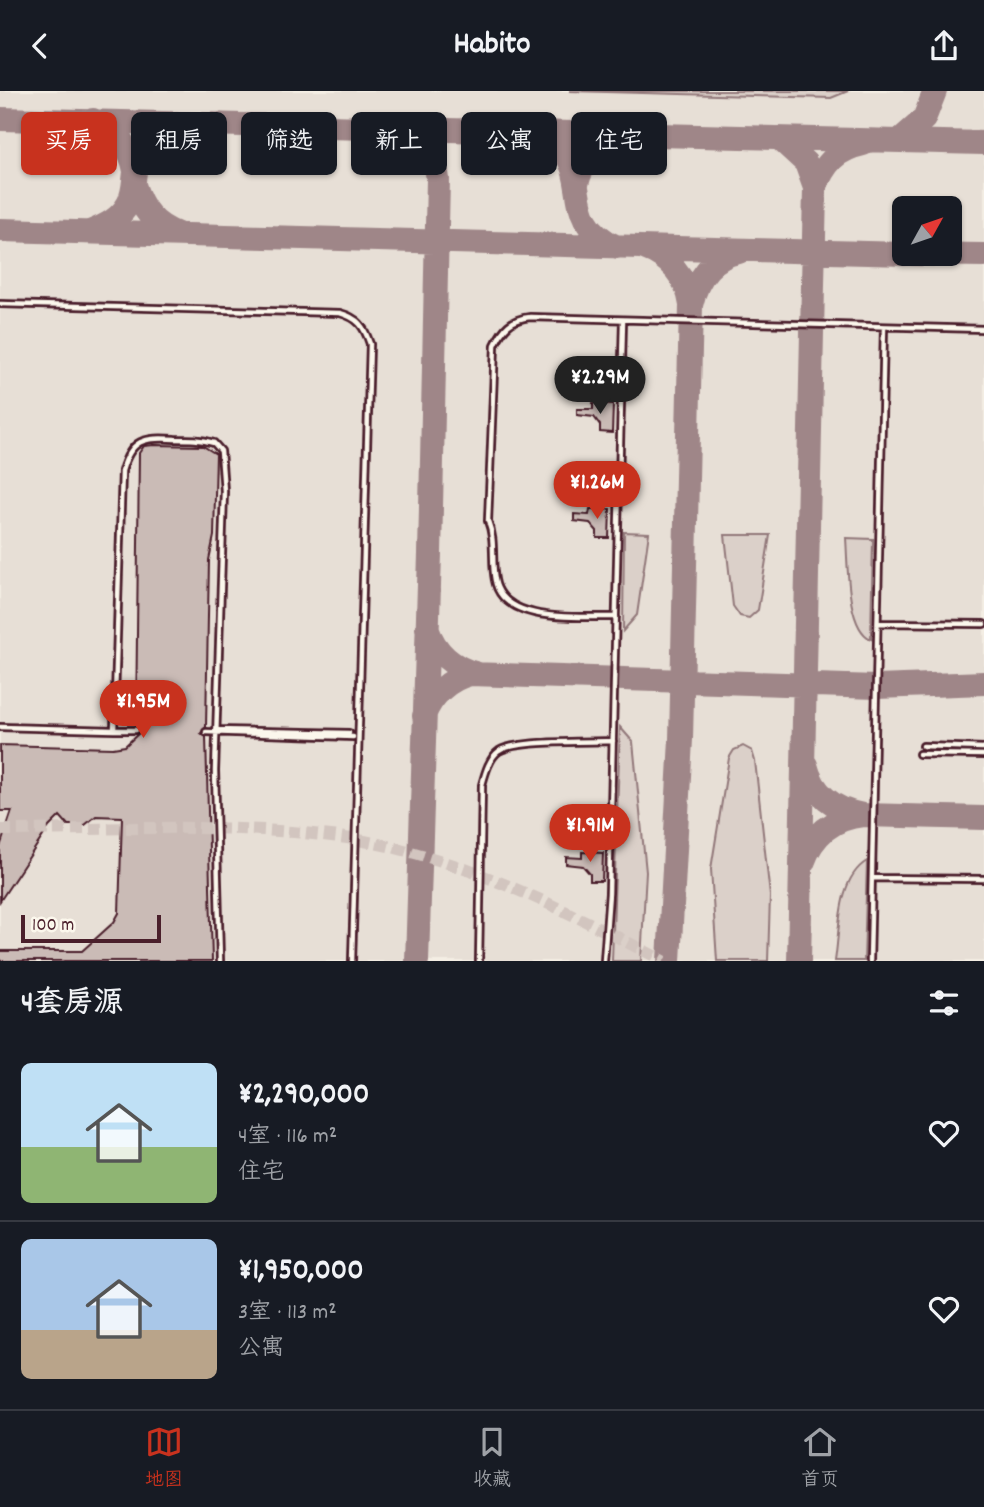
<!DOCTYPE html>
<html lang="zh">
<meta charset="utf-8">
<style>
:root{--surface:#171b24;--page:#20242c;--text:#f1f3f6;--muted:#9ea1a6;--line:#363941;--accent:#c8321e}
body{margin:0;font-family:Dekko,"LXGW WenKai TC",sans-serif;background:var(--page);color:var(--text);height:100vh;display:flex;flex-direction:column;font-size:26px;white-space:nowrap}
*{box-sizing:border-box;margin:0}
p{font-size:23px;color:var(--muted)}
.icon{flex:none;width:38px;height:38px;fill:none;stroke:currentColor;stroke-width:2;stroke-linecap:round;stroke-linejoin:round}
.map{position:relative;height:870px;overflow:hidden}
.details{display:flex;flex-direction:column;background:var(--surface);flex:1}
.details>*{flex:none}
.guide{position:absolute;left:21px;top:21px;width:943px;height:63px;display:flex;gap:14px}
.needle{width:46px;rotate:50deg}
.fabs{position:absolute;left:892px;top:105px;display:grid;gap:14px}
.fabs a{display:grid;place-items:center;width:70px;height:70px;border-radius:10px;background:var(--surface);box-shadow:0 2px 5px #0004;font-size:35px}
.scale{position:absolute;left:21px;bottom:18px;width:140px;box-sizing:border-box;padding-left:7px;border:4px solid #4a1f2b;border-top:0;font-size:19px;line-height:24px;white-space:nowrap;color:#4a1f2b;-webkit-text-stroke:5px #fbf7ec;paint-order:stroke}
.price{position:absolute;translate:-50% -60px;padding:0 16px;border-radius:24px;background:var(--accent);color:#fff;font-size:23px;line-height:46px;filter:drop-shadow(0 2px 4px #0008)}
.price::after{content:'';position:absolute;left:50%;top:42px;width:21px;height:16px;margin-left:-10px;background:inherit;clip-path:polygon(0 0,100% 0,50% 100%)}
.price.current{background:#222;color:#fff}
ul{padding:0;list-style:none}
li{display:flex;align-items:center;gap:21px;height:175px;padding:0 21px}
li+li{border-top:2px solid var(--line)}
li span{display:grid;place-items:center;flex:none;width:196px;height:140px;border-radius:10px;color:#555}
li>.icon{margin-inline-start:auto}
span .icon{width:84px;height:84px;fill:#fffc;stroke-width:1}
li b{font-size:30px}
h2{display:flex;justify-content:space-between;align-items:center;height:84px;padding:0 21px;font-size:30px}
.chip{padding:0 24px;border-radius:10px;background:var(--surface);box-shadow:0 2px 5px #0004;font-size:24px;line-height:63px}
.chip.current{background:var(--accent);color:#fff}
header{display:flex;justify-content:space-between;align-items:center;height:91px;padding:0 21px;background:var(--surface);font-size:32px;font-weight:700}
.dock{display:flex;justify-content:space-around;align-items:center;height:98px;border-top:2px solid var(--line);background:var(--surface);font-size:19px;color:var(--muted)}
.dock a{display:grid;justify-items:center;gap:4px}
.dock .current{color:var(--accent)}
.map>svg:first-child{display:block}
.built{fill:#e7dfd6;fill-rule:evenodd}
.green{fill:#dbd0c9;stroke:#92787a;stroke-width:2}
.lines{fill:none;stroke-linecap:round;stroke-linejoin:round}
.taxiway{stroke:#9f8688;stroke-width:24}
.building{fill:#cabbb6;stroke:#4a1f2b;stroke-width:2}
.primary-tunnel{stroke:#d2c5bf;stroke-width:12;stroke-dasharray:12 6;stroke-linecap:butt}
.service-casing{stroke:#4a1f2b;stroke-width:10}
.service{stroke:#fbf7ec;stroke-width:4.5}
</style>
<header><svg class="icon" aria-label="back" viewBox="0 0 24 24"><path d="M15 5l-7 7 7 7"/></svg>Habito<svg class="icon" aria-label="share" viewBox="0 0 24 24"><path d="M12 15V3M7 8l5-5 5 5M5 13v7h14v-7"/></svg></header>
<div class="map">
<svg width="984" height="870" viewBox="0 0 984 870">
<rect width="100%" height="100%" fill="#f4eee4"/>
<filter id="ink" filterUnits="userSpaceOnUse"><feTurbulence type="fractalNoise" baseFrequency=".0143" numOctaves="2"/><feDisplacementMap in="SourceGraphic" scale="14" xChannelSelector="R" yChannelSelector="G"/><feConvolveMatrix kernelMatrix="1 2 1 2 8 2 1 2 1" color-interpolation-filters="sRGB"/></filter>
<g filter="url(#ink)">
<path class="built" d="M0 0H984V870H0ZM905 117H950V163H905Z"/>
<path class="green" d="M569 0H848L831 7Z
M624 441 649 442 637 524 623 540Z
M725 444H770L758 519 749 527 740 525 733 515Z
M846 447 873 448 871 548C846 537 848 472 846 447Z
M620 636 633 651 646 781 641 870H612Z
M743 655 752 660 755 670 770 805 768 870H717L711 778 729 667 734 659Z
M867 770 864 870H835C840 839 837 788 867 770Z"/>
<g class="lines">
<path class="taxiway" d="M0 28 984 52
M93 29C115 40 131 55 135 80
M395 38C419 48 435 61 438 88L430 463 417 870
M534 43C606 67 549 125 617 156
M780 48 806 72 815 97 799 870
M899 50 924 28 935 0
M577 93C583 67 600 52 624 43
M134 94C142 118 153 134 178 143
M815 97C825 72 836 59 863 53
M0 139 905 163
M90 141C105 135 120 128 128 113 135 101 133 88 136 76 141 54 160 37 181 33
M644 157C669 166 687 186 691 214L681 648 669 870
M912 163 984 164
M691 214C697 188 711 166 739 161
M427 537C435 561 453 577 478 583
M424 625C431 605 449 588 470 583L877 596 984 592
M806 674C813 703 835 719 863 724
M803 772C813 743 833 727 863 724L984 727"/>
</g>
<path class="building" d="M593 312 613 313 612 342 600 341V334L594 326 577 324V318H593Z
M154 354 203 355 216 363 214 445 209 469 206 636 201 642 206 646 212 870H0V860H82L114 831 119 822 122 726 96 725 85 734H68L60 725 49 736 0 810V756L12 720H0V654L113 657 125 655 140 641 136 634 139 362 144 355Z
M590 418H610L609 447H597V440L590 432 574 430V423L589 424Z
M582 761 603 762 602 790H590V783L583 775 566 773V766L582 767Z"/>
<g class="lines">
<path class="primary-tunnel" d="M0 739C112 739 228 731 339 746 455 762 561 817 664 870"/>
<defs>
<path id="service" d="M0 213 340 222C358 227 364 235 370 253L352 870
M616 526C582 525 503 534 495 489 491 469 496 450 488 430L495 254C503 237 511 228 530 226L984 238
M878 532 984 533
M0 636 114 639 122 380C131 348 144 346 175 348 189 348 201 348 214 352L221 360 224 400 215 680 220 870
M114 639H136
M217 639 349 642
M206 641 353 646
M923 655 984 657
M919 663 984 664
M873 787 984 788
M479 870 482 694C485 683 489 667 499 660 516 649 590 651 613 650
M604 870 609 802 623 229
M870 870 884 236"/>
</defs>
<use href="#service" class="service-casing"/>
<use href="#service" class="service"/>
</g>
</g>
</svg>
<div class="fabs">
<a><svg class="needle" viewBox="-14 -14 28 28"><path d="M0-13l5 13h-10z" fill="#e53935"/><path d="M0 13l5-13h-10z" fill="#9ea1a6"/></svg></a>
</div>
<div class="scale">100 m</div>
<b class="price current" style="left:600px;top:325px">¥2.29M</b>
<b class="price" style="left:597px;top:430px">¥1.26M</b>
<b class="price" style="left:143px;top:649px">¥1.95M</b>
<b class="price" style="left:590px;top:773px">¥1.91M</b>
<div class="guide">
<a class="chip current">买房</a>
<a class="chip">租房</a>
<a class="chip">筛选</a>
<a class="chip">新上</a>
<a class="chip">公寓</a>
<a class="chip">住宅</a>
</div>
</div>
<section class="details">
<h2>4套房源<svg class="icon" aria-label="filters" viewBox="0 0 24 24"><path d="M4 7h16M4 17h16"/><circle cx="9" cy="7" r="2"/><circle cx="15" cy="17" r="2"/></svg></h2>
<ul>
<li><span style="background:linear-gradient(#bfe0f5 60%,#8fb573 0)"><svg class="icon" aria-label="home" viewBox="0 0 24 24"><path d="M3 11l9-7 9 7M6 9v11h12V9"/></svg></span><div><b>¥2,290,000</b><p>4室 · 116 m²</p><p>住宅</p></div><svg class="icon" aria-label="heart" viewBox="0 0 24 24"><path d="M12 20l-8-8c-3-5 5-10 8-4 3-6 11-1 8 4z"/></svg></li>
<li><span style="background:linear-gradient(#a9c7e8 65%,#b9a48a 0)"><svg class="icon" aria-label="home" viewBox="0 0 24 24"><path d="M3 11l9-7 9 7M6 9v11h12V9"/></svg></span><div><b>¥1,950,000</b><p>3室 · 113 m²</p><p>公寓</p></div><svg class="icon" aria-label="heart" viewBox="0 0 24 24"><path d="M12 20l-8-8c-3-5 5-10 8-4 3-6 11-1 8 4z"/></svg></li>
</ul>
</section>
<nav class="dock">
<a class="current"><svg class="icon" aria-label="map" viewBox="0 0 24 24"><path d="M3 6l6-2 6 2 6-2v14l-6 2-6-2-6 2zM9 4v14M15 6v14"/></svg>地图</a>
<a><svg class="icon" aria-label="saved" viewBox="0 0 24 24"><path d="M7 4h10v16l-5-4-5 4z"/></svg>收藏</a>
<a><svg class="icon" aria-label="home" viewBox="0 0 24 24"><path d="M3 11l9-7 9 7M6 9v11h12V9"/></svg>首页</a>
</nav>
